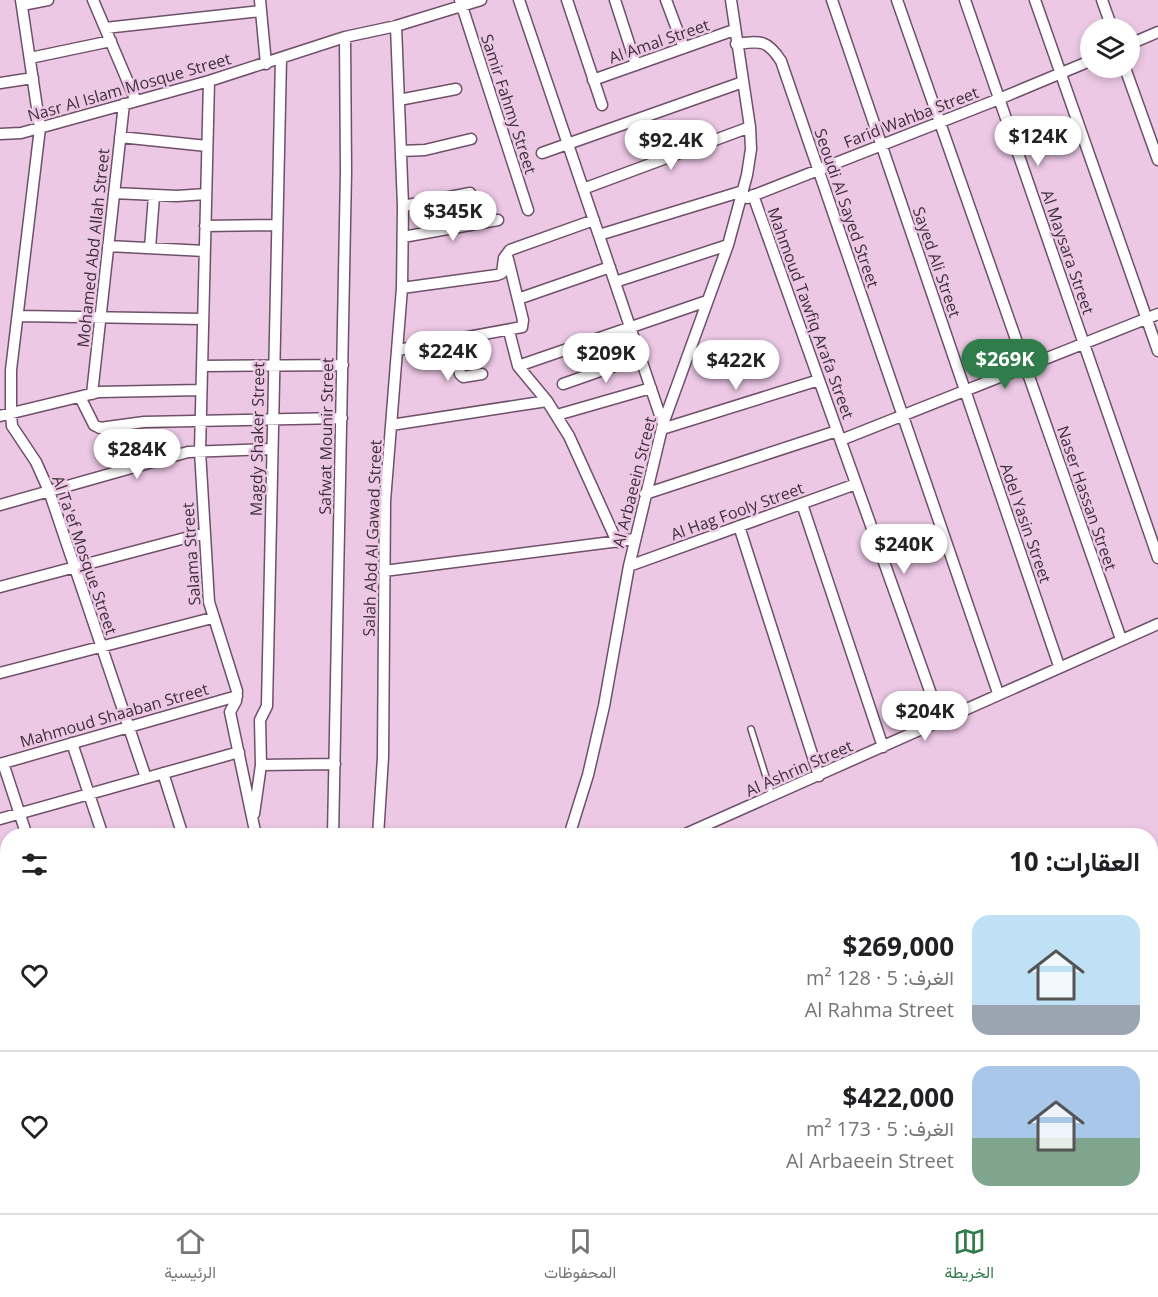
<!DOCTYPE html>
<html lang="ar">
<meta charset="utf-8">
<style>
:root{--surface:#fff;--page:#f6f6f6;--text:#202124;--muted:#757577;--line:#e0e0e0;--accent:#307c4b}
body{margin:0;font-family:"Open Sans",Vazirmatn,sans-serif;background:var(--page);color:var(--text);direction:rtl;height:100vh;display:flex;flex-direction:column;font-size:22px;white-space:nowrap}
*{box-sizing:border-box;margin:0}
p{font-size:20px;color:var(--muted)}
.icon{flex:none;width:33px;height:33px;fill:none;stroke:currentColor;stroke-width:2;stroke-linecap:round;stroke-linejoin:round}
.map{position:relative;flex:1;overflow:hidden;direction:ltr}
.panel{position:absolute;left:0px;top:828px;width:1158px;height:386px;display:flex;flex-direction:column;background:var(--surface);border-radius:24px 24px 0 0;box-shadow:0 3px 9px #0003;direction:rtl}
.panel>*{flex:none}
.controls{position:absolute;left:1080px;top:18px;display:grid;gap:12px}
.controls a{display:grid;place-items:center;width:60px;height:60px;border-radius:50%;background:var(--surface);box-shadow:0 3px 9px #0003;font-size:30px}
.price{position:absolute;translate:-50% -51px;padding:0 14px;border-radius:21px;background:#fff;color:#222;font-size:20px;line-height:39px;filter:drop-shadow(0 2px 3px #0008)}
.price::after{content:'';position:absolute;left:50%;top:36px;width:18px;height:14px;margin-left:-9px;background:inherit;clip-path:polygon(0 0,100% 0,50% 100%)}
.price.active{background:var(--accent);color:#fff}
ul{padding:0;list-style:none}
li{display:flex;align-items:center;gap:18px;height:150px;padding:0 18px}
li+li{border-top:2px solid var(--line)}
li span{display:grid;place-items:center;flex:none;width:168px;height:120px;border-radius:18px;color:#555}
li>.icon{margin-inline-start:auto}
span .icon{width:72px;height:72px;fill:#fffc;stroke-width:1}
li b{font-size:26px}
h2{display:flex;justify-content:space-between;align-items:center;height:72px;padding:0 18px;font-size:26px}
.dock{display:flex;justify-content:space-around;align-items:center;height:84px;border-top:2px solid var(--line);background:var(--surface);font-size:16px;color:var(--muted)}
.dock a{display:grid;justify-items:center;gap:3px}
.dock .active{color:var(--accent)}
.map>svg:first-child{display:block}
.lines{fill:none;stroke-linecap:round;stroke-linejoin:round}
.lane-casing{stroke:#6f5069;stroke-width:8}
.street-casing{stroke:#6f5069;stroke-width:13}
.lane{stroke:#fff;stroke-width:5}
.street{stroke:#fff;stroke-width:10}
.labels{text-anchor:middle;stroke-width:5;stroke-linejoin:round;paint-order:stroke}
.street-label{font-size:16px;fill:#3e303b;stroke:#ecc8e5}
</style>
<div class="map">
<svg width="1158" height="1213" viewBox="0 0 1158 1213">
<rect width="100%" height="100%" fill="#ecc8e5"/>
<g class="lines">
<defs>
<path id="lane" d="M751 729 772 796"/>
<path id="street" d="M21 0 40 128 11 370V413L12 426 36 462 49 491 146 778
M93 0 136 101
M260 0 266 64
M460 0 528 210
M519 0 663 424
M567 0 602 105
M615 0 636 65
M666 0 684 48
M832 0 1059 666
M897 0 1121 639
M965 0 1158 558
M1035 0 1158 351
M1102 0 1112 28
M22 5 48 0
M105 28 261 11
M736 44C760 41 767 39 781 61L998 693
M1130 44 1158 32
M30 58 111 41
M1125 68 1158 160
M593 80 734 30
M209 81 200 451 209 602 237 691 236 701 230 712 256 836
M0 83 33 78
M399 100 456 89
M0 134 21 133 209 81 345 37 396 26 481 0
M120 137 207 146
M401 151 425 150 471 139
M542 153 743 82
M583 189 750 127
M114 193 177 196 206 194
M753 195 940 719
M747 198 999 99 1090 61
M403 206 470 193
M205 226 277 225
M599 235 743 191
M403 237 498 220
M108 246 205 251
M150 248 154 196
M615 282 728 245
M402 288 497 275 502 273 504 258 510 250 594 220
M518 299 610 267
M19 316 203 319
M509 331 518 366 547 401 569 436 617 542
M455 341 460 374 463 377 482 374
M398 350 522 327 523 320 508 259
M202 366 343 365
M518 366 707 301
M563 384 640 357
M92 394 124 104
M80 397 94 425 100 428 144 422 342 418
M557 415 651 388
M0 416 99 392 201 390
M391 425 547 401
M107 428 121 470
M662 429 819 380
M841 440 1158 314
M645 494 837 431
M802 504 883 747
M0 505 188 452 272 449
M739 526 819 776
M629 566 856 484
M384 571 635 539
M0 587 204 533
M0 673 212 618
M72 743 103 836
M3 763 27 836
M0 764 237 696
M261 765 335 764
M163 773 183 836
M254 814 261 765 260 720 267 706 281 58
M0 819 239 752
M333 836 346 172 345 37
M378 836 383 757 385 501 402 288 403 206 396 26
M569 836 588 775 604 706 629 566 663 424 728 245 747 175 751 149 750 127 731 0
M681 836 1158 624
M0 990 8 1014
M0 1043 8 1040
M0 1138 8 1133
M612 1206 613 1213
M4 1213 14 1206"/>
</defs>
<use href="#lane" class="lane-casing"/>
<use href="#street" class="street-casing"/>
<use href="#lane" class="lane"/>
<use href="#street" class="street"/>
</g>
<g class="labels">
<g class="street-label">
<text transform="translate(659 41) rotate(-19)" y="6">Al Amal Street</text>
<text transform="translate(129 87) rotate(-16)" y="6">Nasr Al Islam Mosque Street</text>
<text transform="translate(509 104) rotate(72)" y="6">Samir Fahmy Street</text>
<text transform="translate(911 117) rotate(-21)" y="6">Farid Wahba Street</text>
<text transform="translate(847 208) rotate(71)" y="6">Seoudi Al Sayed Street</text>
<text transform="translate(93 248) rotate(-84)" y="6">Mohamed Abd Allah Street</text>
<text transform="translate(1068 252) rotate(71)" y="6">Al Maysara Street</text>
<text transform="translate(937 262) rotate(71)" y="6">Sayed Ali Street</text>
<text transform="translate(811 313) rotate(70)" y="6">Mahmoud Tawfiq Arafa Street</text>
<text transform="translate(326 436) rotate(-89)" y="6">Safwat Mounir Street</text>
<text transform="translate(257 439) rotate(-89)" y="6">Magdy Shaker Street</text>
<text transform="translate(634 482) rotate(-76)" y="6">Al Arbaeein Street</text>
<text transform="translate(1087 498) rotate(71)" y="6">Naser Hassan Street</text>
<text transform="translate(737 511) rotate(-20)" y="6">Al Hag Fooly Street</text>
<text transform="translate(1026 523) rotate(71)" y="6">Adel Yasin Street</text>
<text transform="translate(372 538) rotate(-88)" y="6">Salah Abd Al Gawad Street</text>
<text transform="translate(191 554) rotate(-94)" y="6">Salama Street</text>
<text transform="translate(85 555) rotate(71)" y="6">Al Ta'ef Mosque Street</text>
<text transform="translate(114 715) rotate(-16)" y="6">Mahmoud Shaaban Street</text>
<text transform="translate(799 768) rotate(-24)" y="6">Al Ashrin Street</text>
</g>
</g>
</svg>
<div class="controls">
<a><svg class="icon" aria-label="layers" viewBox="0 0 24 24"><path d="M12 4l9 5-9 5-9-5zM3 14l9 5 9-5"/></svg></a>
</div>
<b class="price" style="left:1038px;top:167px">$124K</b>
<b class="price" style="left:671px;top:171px">$92.4K</b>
<b class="price" style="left:453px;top:242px">$345K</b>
<b class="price" style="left:448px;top:382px">$224K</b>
<b class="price" style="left:606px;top:384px">$209K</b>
<b class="price active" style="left:1005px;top:390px">$269K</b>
<b class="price" style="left:736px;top:391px">$422K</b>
<b class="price" style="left:137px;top:480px">$284K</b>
<b class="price" style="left:904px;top:575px">$240K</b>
<b class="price" style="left:925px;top:742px">$204K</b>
<section class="panel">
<h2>العقارات: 10<svg class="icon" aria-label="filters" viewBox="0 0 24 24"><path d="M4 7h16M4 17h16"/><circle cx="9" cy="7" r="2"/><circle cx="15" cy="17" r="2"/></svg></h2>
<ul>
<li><span style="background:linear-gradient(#bfe0f5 75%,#9aa5b1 0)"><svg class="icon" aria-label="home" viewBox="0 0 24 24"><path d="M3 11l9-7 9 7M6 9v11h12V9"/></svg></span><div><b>$269,000</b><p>الغرف: 5 · 128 m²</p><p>Al Rahma Street</p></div><svg class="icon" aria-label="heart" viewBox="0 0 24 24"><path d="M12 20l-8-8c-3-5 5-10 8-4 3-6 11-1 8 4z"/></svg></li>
<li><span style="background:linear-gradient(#a9c7e8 60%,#7fa58c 0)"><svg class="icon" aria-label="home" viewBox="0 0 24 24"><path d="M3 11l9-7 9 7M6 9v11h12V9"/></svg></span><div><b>$422,000</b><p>الغرف: 5 · 173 m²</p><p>Al Arbaeein Street</p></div><svg class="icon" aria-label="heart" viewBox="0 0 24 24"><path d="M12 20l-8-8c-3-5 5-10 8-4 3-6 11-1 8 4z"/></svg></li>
</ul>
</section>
</div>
<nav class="dock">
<a class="active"><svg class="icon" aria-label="map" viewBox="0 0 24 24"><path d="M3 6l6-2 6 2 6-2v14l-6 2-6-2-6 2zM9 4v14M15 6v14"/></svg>الخريطة</a>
<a><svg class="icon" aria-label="saved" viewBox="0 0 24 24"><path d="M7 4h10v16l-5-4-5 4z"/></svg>المحفوظات</a>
<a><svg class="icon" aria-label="home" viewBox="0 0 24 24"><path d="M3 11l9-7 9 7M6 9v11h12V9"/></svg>الرئيسية</a>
</nav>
